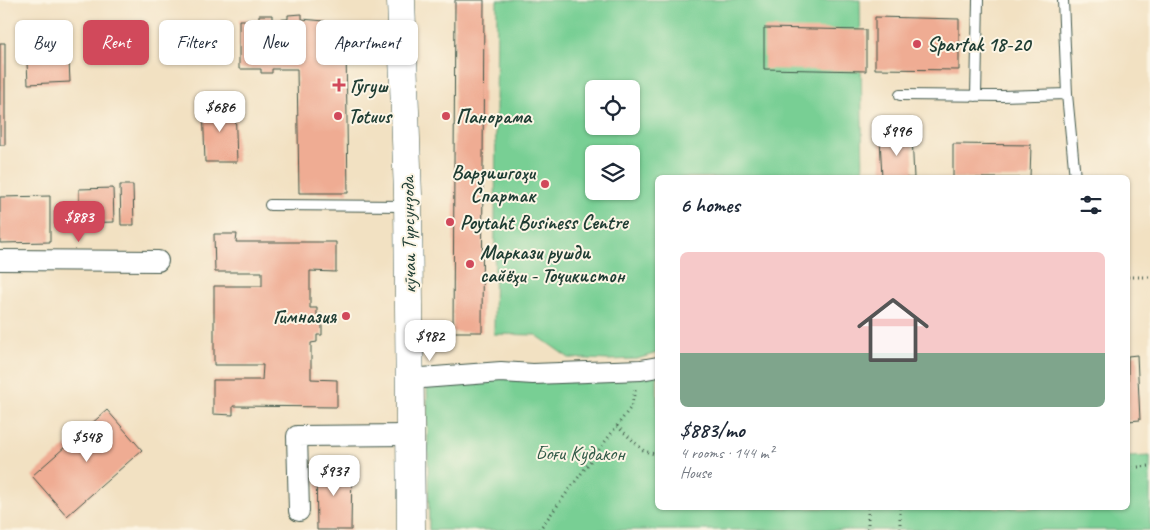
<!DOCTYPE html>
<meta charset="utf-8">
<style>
:root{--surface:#fff;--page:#f6f6f7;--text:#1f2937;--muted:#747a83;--line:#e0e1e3;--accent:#d1495b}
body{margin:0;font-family:Caveat,sans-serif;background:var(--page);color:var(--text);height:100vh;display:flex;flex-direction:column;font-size:19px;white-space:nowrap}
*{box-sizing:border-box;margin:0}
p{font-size:16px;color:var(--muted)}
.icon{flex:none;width:28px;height:28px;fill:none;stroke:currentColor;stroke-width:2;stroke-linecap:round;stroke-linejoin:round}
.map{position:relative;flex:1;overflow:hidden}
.panel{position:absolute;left:655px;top:175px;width:475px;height:335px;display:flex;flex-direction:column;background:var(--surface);border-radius:8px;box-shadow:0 1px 4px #0004}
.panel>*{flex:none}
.top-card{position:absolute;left:15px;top:20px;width:475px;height:45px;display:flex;gap:10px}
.controls{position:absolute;left:585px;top:80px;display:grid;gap:10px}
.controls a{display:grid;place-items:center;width:55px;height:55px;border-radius:8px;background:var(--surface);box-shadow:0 1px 4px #0004;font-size:25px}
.price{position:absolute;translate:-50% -42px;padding:0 11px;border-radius:10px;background:#fff;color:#222;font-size:16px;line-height:32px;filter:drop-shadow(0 1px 2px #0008)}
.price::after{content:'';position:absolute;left:50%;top:30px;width:15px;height:11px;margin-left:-8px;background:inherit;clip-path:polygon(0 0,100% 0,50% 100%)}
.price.on{background:var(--accent);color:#fff}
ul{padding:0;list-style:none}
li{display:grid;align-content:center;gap:10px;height:265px;padding:0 25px}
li+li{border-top:1px solid var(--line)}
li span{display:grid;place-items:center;height:155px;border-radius:8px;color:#555}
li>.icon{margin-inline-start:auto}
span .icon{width:90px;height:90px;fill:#fffc;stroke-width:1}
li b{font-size:21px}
h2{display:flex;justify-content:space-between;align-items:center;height:60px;padding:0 25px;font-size:21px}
.pill{padding:0 18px;border-radius:8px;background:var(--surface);box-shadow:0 1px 4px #0004;font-size:18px;line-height:45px}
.pill.on{background:var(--accent);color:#fff}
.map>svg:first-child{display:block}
.green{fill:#78cf94;stroke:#4c8664;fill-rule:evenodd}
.building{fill:#efac93}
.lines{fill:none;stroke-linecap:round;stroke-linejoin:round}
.service-casing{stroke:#3f5649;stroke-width:12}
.minor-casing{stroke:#3f5649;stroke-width:22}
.secondary-casing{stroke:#3f5649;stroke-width:29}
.path{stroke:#3f5649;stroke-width:3;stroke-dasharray:1 4;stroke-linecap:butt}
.service{stroke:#fff;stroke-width:10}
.minor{stroke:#fff;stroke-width:20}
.secondary{stroke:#fff;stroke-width:28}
.poi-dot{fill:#d1495b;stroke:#fcf5e5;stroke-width:2}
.labels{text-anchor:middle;stroke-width:4;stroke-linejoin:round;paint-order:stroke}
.poi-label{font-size:20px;font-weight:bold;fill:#1f3d34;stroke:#fcf5e5;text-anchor:start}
.street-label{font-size:20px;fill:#1f3d34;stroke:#fcf5e5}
.park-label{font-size:20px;fill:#315a47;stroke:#fcf5e5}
</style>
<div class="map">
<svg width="1150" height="530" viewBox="0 0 1150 530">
<rect width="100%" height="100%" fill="#fcf5e5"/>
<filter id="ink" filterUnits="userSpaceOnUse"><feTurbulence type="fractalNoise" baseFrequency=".02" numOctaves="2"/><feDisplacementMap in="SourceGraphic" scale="10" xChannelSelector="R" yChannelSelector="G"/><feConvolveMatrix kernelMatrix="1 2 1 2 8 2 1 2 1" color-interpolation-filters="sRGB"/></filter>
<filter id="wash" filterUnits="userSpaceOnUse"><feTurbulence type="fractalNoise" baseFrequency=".0096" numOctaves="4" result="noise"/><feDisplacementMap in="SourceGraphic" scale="20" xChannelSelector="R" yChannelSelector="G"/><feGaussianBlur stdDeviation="1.12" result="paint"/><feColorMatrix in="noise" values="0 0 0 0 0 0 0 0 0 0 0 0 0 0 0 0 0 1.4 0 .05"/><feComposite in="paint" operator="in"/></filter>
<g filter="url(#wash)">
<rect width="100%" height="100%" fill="#f2e1c2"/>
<path class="green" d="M497 0H860L863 177 658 178 657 353 637 359 608 360 569 358 536 335 494 334ZM594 89H631V126H594ZM594 154H631V191H594Z
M657 374 658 508H1128V457L1150 456V530H429L427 379Z"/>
<g id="blocks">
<path class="building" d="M455 0H484L482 332H453Z
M302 14V19L325 21 346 47 348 193H299L297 69H272V73H261V69H239V20H259V15H272V20L288 19V15Z
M875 17 959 19V70L875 69Z
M764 28 866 30V71L764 69Z
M68 39 70 82 28 84 26 41Z
M0 43H5V145H0Z
M235 103 237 162H205L203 104Z
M912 135 914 178H882L880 137Z
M953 144 1031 145 1030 178H953Z
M120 185H133L134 225H121Z
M113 188 114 222 79 223V189Z
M50 196V242L0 243V197Z
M214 234H237L236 242H336V272L310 271V308H317V315L322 314V335H317V342L311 343V379L337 380V407L233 406V415L213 414V380H262L263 365H214V286H262V272H215Z
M1137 355 1140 420 1128 421V356Z
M107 410 142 450 67 516 32 476Z
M316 464 352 465 351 530H317Z"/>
</g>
</g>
<g filter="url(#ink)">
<use href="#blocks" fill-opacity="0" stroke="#3f5649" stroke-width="1"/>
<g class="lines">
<defs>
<path id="service" d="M1063 0 1067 94 1075 178
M900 95 1003 96 1067 94
M976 96 978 0
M270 205 406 206"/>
<path id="minor" d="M0 260 158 261
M409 379 501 372 533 374 641 370 658 367
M299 511 297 436 410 435"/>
<path id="secondary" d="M401 0 408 195 411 530"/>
</defs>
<use href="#service" class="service-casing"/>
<use href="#minor" class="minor-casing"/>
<use href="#secondary" class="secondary-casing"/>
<path class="path" d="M1128 277H1150
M617 426 644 451 658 455
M1128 468 1150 466
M868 508V530
M900 508V530
M539 530 631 407 636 387"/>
<use href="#service" class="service"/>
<use href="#minor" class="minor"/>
<use href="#secondary" class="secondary"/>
</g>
</g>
<g class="poi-dot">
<circle cx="917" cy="44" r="5"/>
<path d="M336.5 77.5h5v5h5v5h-5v5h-5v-5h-5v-5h5z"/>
<circle cx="338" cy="116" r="5"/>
<circle cx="446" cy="116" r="5"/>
<circle cx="545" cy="184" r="5"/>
<circle cx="450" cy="222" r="5"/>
<circle cx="470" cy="264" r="5"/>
<circle cx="346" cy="316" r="5"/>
</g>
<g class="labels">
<g class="poi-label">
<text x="927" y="51">Spartak 18-20</text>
<text x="350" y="92">Гугуш</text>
<text x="348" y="123">Totuus</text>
<text x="456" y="123">Панорама</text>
<text x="535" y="179" text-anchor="end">Варзишгоҳи<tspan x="535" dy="23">Спартак</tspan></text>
<text x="460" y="229">Poytaht Business Centre</text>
<text x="480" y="259">Маркази рушди<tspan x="480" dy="23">сайёҳи - Тоҷикистон</tspan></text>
<text x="336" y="323" text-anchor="end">Гимназия</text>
</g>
<g class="street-label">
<text transform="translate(408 235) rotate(-91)" y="7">кӯчаи Турсунзода</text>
</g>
<g class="park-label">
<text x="580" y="460">Боғи Кудакон</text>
</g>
</g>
</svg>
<div class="controls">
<a><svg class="icon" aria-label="locate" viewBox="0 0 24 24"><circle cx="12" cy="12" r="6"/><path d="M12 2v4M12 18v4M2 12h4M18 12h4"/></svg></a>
<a><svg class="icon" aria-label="layers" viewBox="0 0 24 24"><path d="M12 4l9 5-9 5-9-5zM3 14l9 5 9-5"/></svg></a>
</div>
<b class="price" style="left:220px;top:133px">$686</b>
<b class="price" style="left:897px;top:157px">$996</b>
<b class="price on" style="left:79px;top:243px">$883</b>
<b class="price" style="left:430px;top:362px">$982</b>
<b class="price" style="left:87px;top:463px">$548</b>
<b class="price" style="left:334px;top:497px">$937</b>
<div class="top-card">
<a class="pill">Buy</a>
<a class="pill on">Rent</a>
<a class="pill">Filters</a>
<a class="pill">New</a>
<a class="pill">Apartment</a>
</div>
<section class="panel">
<h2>6 homes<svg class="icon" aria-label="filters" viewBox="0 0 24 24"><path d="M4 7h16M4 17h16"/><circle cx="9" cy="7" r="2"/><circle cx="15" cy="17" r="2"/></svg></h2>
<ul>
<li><span style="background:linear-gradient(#f6c9c9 65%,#7fa58c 0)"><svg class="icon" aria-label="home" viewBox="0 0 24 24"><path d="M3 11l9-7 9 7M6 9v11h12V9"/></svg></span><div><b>$883/mo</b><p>4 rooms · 144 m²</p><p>House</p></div></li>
</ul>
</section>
</div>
